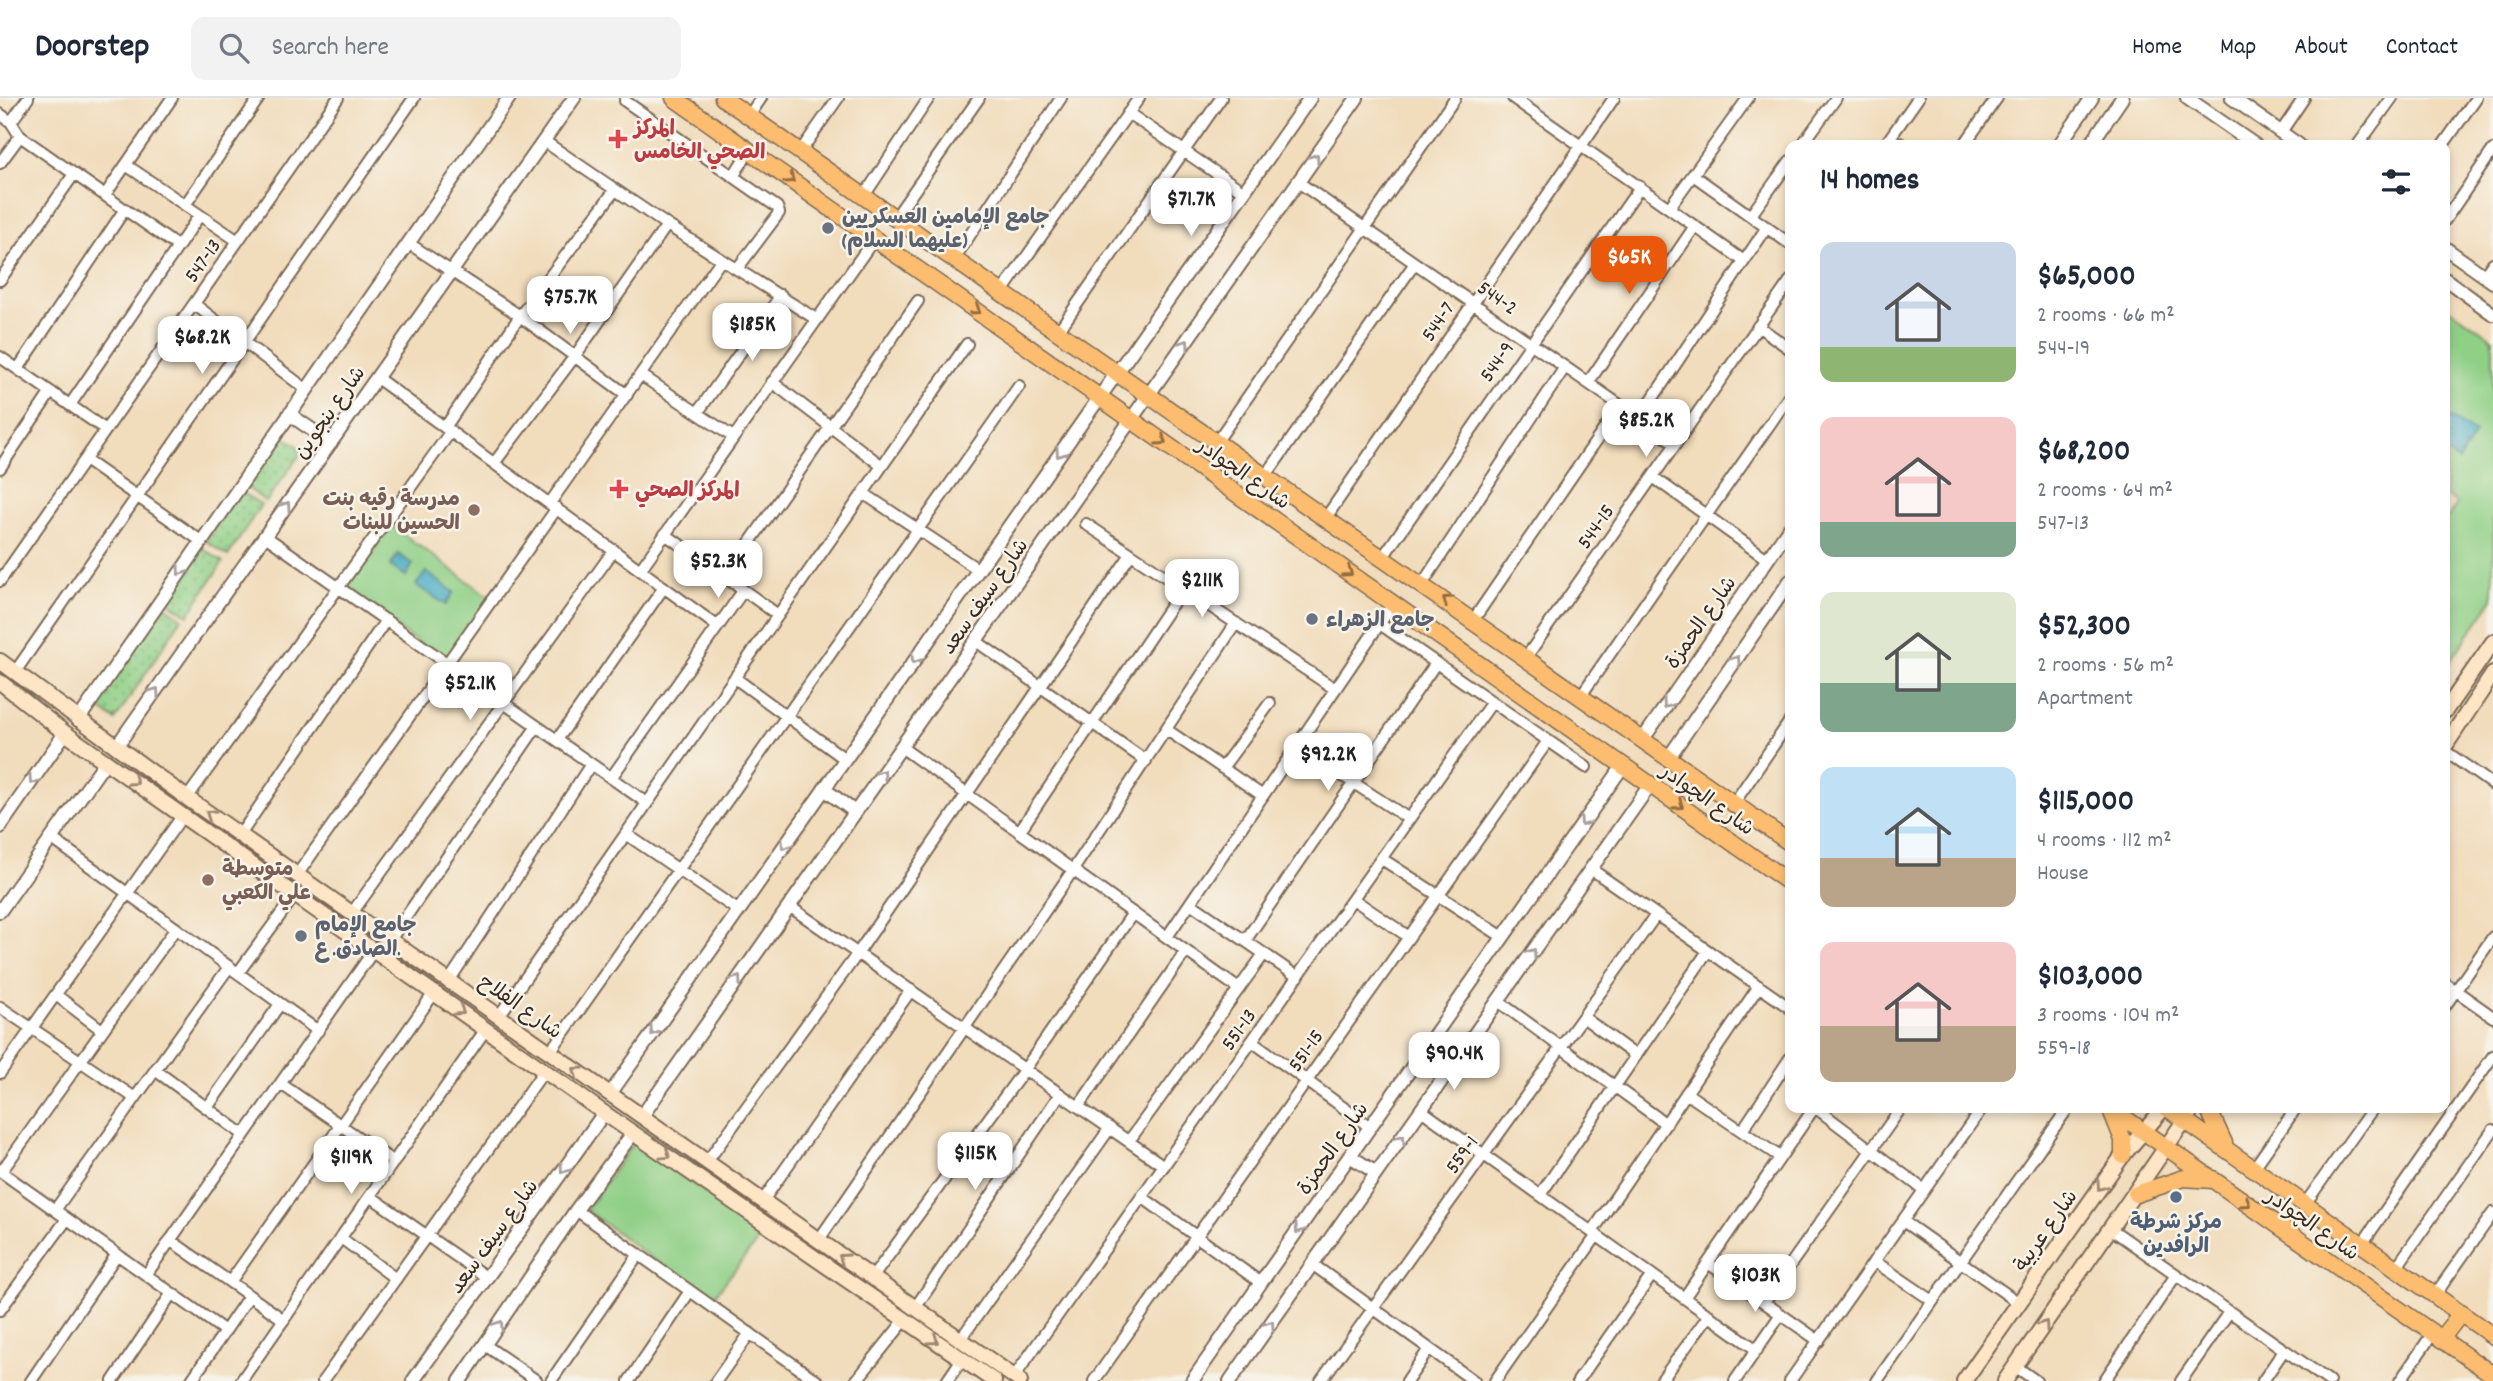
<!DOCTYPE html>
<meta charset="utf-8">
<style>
:root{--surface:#fff;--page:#f2f2f3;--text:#1f2937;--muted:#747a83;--line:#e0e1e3;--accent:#ea580c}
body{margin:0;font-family:Dekko,"Playpen Sans Arabic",sans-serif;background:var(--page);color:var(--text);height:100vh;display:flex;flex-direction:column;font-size:26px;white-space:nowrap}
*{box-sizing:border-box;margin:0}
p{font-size:23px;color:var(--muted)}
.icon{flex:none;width:38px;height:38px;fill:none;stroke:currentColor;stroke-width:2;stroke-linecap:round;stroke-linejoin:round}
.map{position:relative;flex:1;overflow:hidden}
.panel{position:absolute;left:1785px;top:42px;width:665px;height:973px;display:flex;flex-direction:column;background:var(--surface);border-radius:14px;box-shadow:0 4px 10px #0003}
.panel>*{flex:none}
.price{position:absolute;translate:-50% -60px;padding:0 16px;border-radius:14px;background:#fff;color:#222;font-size:23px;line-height:46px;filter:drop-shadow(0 2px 4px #0008)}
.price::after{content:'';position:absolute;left:50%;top:42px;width:21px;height:16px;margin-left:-10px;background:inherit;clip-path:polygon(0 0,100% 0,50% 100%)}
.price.current{background:var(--accent);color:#fff}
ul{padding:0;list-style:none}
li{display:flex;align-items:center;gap:21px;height:175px;padding:0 35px}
li span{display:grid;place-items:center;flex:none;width:196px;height:140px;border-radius:14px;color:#555}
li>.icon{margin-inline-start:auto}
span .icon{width:84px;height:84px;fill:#fffc;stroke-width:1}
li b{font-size:30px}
h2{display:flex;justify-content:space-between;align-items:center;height:84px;padding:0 35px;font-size:30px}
header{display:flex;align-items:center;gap:42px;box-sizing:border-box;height:98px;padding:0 35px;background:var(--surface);border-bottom:2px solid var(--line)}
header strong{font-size:33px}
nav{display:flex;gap:38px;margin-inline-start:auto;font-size:24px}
.search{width:490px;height:63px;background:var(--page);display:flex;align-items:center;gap:18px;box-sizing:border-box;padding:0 24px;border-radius:14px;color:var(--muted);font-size:26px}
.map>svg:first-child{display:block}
.park{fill:#8fcf86;stroke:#657c52;stroke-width:2}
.garden{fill:url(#garden-dots);stroke:#657c52;stroke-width:2}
.water{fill:url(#water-ripples);stroke:#3f6a70;stroke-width:2}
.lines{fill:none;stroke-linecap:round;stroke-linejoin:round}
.minor-casing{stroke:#7b6855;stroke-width:14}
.tertiary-casing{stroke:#7b6855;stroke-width:16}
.secondary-casing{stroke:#7b6855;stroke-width:18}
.primary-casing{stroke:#7b6855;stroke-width:19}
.minor{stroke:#fff;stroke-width:10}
.tertiary{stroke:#fff;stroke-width:12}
.secondary{stroke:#fee5c5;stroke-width:14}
.primary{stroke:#fcbd6f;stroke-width:16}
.oneway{stroke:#a79f9a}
.oneway2{stroke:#926c42}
.oneway3{stroke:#9c8872}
.health-dot{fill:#e0444e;stroke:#f7f3e8;stroke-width:2.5}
.worship-dot{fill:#6b7280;stroke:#f7f3e8;stroke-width:2.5}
.education-dot{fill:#8d6e63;stroke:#f7f3e8;stroke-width:2.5}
.service-dot{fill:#5c6f8a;stroke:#f7f3e8;stroke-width:2.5}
.labels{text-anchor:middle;stroke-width:5;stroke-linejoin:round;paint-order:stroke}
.health-label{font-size:21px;font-weight:bold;fill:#be3a42;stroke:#f7f3e8;text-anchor:start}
.worship-label{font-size:21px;font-weight:bold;fill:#5b616d;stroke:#f7f3e8;text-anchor:start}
.street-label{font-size:21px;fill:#3b2a1e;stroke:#f7f3e8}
.education-label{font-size:21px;font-weight:bold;fill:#785e54;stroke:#f7f3e8;text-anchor:end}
.service-label{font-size:21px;font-weight:bold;fill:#4e5e75;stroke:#f7f3e8}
</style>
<header>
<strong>Doorstep</strong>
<div class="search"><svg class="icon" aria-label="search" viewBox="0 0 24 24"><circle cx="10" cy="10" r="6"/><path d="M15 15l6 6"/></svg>Search here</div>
<nav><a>Home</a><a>Map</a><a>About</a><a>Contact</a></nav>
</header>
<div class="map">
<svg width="2493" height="1283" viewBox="0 0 2493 1283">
<defs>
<pattern id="garden-dots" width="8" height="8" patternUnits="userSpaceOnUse" patternTransform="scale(1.75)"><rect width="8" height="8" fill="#8fcf86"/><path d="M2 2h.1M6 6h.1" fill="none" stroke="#76a86d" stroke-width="1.8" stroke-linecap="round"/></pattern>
<pattern id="water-ripples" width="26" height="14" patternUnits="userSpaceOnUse" patternTransform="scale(1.75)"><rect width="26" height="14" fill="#43aac3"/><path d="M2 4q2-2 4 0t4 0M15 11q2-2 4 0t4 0" fill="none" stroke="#398b9e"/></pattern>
</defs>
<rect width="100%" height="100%" fill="#f7f3e8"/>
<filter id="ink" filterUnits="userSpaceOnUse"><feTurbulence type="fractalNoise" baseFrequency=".0143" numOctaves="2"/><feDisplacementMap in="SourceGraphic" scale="14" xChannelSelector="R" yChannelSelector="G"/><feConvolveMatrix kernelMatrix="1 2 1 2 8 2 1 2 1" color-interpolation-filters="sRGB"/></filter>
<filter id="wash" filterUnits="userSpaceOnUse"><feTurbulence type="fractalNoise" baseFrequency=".00686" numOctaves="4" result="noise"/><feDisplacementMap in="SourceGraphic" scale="28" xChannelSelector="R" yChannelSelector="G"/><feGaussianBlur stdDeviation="1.57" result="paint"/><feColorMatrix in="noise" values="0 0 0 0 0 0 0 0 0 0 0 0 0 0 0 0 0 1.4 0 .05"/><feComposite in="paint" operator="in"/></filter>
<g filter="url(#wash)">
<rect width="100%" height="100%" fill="#f1dcbb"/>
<path class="park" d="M2445 207 2493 241V501L2445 571V423L2457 406 2445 397Z
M385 423 491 500 445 564 338 488Z
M634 1044 763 1136 710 1203 586 1112Z"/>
<path class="garden" d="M281 336 303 352 266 404 244 387Z
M240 393 261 407 228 458 206 443Z
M201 449 223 464 188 517 165 501Z
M162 506 182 520 115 622 91 604Z"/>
<path class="water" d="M2445 316 2475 336 2458 363 2445 354Z
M398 456 413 466 406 478 390 468Z
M426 474 454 494 446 507 416 487Z"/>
</g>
<g filter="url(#ink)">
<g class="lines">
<defs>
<path id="minor" d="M1513 0 1744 163
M625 3 777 109 779 115 737 171
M1128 15 1244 94
M0 16 11 24 20 38 177 148
M749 18 761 0
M11 24 28 0
M2281 34 2304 0
M1890 40 1903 47
M544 43 667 127 816 221
M1802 47 1836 0
M1885 47 1918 0
M1964 47 1997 0
M2358 47 2392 0
M2443 47 2476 0
M800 54 838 0
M0 65 20 38
M126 67 238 143
M734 77 749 53
M1693 77 1790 146
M1298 84 1676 346
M105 97 172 0
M864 98 929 0
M185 107 259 0
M1669 110 1748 0
M1751 117 1790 63
M895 120 979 0
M2445 122 2493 52
M408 145 520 218 627 297
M954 161 1061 0
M2484 178 2493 165
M0 182 74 76
M1001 195 1139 0
M194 206 307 292
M1758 228 1790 251
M1057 235 1221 0
M0 259 106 332
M18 271 125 111
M641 277 733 339
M377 280 717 528
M772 284 882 368
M1588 285 1695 128
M70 307 199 118
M698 314 781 197
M1639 321 1767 129
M446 328 520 218 615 92
M1215 346 1455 0
M85 362 201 443
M495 364 575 258 667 127
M0 370 51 294
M1265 379 1415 165
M1653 379 1767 461
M863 395 979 472
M550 405 721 162
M1325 421 1614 0
M1086 426 1335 591
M665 436 778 517
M265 438 647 705
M1383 459 1640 89
M640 472 874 141
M725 480 918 203
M0 483 338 0
M1423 485 1565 269
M1474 521 1620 308
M1380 526 1586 669
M976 543 1146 663
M1527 558 1790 183
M15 574 414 0
M735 580 845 661
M1582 596 1790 297
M1167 632 1263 698
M557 642 664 489
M1297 648 1409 721
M901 649 1239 891
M2445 653 2493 687
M1222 670 1270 605
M611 680 743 493
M187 700 451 333
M1734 705 1790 623
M1019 734 1183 490
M626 736 739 813
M240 737 386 522
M51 740 318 933
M1382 761 1503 839
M1591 771 1790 910
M297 777 557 410
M1353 801 1409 839
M1190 805 1298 879
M789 808 1164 1068
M352 815 614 452
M1167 839 1393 506
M390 842 537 628
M1245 843 1436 565
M238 875 295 797
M449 883 591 666
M2445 885 2493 919
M56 897 102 932
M1498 903 1666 1026
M2445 908 2493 839
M0 909 135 1000
M499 918 967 246
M1583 919 1636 958
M1252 943 1370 1029
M550 954 1019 288
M155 972 244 1037
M0 975 183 717
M281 986 394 1064
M1686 995 1780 1059
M1079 1008 1186 853
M207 1010 280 906
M1816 1010 1924 1092
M1421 1012 1757 1252
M1742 1033 1790 960
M1129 1043 1264 856
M706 1065 858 855 1131 456
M2254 1070 2296 1010
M0 1073 225 1233
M1 1074 176 830
M1540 1097 1708 853
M370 1098 486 1179
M1142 1099 1261 1185
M762 1104 911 892
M2305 1106 2373 1010
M55 1112 229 869
M576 1112 817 1283
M1903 1123 2019 1205
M2111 1131 2329 1283
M1592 1134 1759 888
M341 1140 396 1181
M170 1142 284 1222
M818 1143 1073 772 1236 525
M2362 1146 2493 958
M1874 1163 1933 1203
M1708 1165 1819 1243
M1312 1166 1474 1283
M2396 1170 2493 1032
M146 1177 374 852
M872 1180 1025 971 1133 815
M230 1184 434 895
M2435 1197 2493 1115
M1684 1200 1814 1010
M1764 1204 1901 1010
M915 1210 1060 996
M0 1212 67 1121
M960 1242 1110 1030
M485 1247 537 1283
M2015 1268 2036 1283
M1014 1279 1492 604
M31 1283 117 1156
M113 1283 172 1195
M191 1283 249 1198
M241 1283 486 931
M323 1283 544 973
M551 1283 639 1156
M629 1283 690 1193
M716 1283 750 1235
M856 1283 905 1222
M947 1283 962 1261
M1094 1283 1548 643
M1321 1283 1656 817
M1407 1283 1429 1251
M1495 1283 1597 1137
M1578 1283 1652 1177
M1661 1283 1709 1217
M1735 1283 1781 1216
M1790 1283 1982 1010
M1877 1283 2068 1010
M2104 1283 2176 1177
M2181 1283 2229 1214
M2263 1283 2284 1252
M2400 1283 2433 1235"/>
<path id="tertiary" d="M2187 0 2255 47
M2232 0 2299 47
M2059 47 2092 0
M2090 47 2122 0
M2445 150 2493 184
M2445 181 2493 216
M289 316 331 345
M78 622 509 0
M1643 641 1790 429
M116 649 574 0
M1669 659 1790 483
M824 691 855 714
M0 729 65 635
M0 813 106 663
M610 996 1310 0
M642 1018 1357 0
M1350 1058 1376 1075
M413 1283 604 1015
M460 1283 576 1112 633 1035
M1192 1283 1623 668
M1230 1283 1650 687"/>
<path id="secondary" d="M0 563 187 700 1020 1283
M0 584 65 635 604 1015 994 1283
M2445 613 2493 544
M2445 648 2493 576
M1964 1283 2123 1057 2164 1010
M2005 1283 2193 1010"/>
<path id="primary" d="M674 0 1790 785
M723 0C1079 248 1435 496 1790 745
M2110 1010 2493 1277
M2167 1010 2493 1238
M2208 1010 2224 1045
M2111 1012 2123 1042V1057
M2136 1096 2184 1080 2213 1082
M2441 1241 2461 1215"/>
</defs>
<use href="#minor" class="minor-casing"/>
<use href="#tertiary" class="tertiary-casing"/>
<use href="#secondary" class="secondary-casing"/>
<use href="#primary" class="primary-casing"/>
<use href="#minor" class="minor"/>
<use href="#tertiary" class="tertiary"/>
<use href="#secondary" class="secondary"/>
<use href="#primary" class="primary"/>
</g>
<defs><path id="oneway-chevron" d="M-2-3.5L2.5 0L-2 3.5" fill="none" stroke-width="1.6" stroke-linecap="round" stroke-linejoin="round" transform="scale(1.75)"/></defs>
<g class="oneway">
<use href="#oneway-chevron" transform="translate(1315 60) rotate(-55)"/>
<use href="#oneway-chevron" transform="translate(1185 246) rotate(-55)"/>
<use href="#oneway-chevron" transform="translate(1060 355) rotate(125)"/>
<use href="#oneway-chevron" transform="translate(286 408) rotate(-55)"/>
<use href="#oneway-chevron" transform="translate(181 473) rotate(125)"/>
<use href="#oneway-chevron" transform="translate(915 561) rotate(125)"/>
<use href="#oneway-chevron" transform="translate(1736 562) rotate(-56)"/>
<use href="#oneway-chevron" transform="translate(155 594) rotate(-55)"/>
<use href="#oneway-chevron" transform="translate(1667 606) rotate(125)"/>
<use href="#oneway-chevron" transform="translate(882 676) rotate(-55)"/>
<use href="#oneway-chevron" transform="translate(33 682) rotate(125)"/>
<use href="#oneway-chevron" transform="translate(1584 724) rotate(125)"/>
<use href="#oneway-chevron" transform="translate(785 747) rotate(125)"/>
<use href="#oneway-chevron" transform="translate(1532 855) rotate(-55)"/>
<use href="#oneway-chevron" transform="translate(737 882) rotate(-55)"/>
<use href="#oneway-chevron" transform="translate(654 933) rotate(125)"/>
<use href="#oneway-chevron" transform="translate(1401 1041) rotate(-55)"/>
<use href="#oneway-chevron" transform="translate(564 1071) rotate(126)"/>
<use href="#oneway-chevron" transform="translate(1299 1131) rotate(125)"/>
<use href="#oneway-chevron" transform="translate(499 1227) rotate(-56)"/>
<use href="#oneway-chevron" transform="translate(1270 1227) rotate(-55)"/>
</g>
<g class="oneway2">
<use href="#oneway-chevron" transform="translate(790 81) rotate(35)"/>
<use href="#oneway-chevron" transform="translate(976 212) rotate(35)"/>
<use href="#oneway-chevron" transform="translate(1162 343) rotate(35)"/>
<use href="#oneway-chevron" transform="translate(1348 474) rotate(35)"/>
<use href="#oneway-chevron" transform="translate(1447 502) rotate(-145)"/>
<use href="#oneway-chevron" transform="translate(1679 707) rotate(35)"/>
<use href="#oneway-chevron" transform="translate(2246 1105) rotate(35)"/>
</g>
<g class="oneway3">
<use href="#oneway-chevron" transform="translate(134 683) rotate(35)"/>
<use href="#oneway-chevron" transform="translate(210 716) rotate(-145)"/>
<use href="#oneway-chevron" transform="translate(460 913) rotate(35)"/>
<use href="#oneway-chevron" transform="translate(577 973) rotate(-145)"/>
<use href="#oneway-chevron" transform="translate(666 1057) rotate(34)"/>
<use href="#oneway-chevron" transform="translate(2101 1088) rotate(125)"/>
<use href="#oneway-chevron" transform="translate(843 1160) rotate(-145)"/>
<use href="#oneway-chevron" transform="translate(2044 1227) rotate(-55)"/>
<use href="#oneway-chevron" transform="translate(934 1242) rotate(35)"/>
</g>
</g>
<g class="health-dot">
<path d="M614.5 30.5h7v7h7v7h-7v7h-7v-7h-7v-7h7z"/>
<path d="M615.5 380.5h7v7h7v7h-7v7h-7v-7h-7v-7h7z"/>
</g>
<g class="worship-dot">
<circle cx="828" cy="130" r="7"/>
<circle cx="1312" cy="521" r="7"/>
<circle cx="301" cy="838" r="7"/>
</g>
<g class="education-dot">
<circle cx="474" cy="412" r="7"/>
<circle cx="208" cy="782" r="7"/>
</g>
<circle class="service-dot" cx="2176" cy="1099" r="7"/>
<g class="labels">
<g class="health-label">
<text x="634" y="36">المركز<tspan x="634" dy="24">الصحي الخامس</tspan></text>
<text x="635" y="398">المركز الصحي</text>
</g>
<g class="worship-label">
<text x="842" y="125">جامع الإمامين العسكريين<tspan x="842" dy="24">(عليهما السلام)</tspan></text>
<text x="1326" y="528">جامع الزهراء</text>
<text x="315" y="833">جامع الإمام<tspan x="315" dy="24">الصادق. ع.</tspan></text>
</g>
<g class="street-label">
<text transform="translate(202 162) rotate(-55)" y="7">547-13</text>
<text transform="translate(1498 199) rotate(35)" y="7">544-2</text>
<text transform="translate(1437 223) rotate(-56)" y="7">544-7</text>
<text transform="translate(1496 263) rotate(-55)" y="7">544-9</text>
<text transform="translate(329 314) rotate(-55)" y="7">شارع بنجوين</text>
<text transform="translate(1244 375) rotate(35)" y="7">شارع الچوادر</text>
<text transform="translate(1595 428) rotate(-55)" y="7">544-15</text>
<text transform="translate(984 498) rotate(-55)" y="7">شارع سيف سعد</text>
<text transform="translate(1700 524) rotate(-55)" y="7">شارع الحمزة</text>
<text transform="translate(1708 701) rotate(35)" y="7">شارع الچوادر</text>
<text transform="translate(521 908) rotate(35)" y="7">شارع الفلاح</text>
<text transform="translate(1238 931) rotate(-55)" y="7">551-13</text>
<text transform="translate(1305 952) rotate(-55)" y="7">551-15</text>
<text transform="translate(1332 1050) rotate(-55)" y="7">شارع الحمزة</text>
<text transform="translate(1461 1056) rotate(-54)" y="7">559-1</text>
<text transform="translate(2313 1126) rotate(35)" y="7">شارع الچوادر</text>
<text transform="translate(2045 1132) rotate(-55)" y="7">شارع عربية</text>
<text transform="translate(493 1138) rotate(-54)" y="7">شارع سيف سعد</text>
</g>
<g class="education-label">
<text x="460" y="407">مدرسة رقيه بنت<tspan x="460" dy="24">الحسين للبنات</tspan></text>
<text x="222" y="777" text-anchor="start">متوسطة<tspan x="222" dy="24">علي الكعبي</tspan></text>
</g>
<g class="service-label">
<text x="2176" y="1130">مركز شرطة<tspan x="2176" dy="24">الرافدين</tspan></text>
</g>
</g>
</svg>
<b class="price" style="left:1191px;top:140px">$71.7K</b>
<b class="price current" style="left:1629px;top:198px">$65K</b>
<b class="price" style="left:570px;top:238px">$75.7K</b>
<b class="price" style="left:752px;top:265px">$185K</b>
<b class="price" style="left:202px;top:278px">$68.2K</b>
<b class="price" style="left:1646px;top:361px">$85.2K</b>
<b class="price" style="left:718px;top:502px">$52.3K</b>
<b class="price" style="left:1202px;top:521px">$211K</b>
<b class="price" style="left:470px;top:624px">$52.1K</b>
<b class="price" style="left:1328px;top:695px">$92.2K</b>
<b class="price" style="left:1454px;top:994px">$90.4K</b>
<b class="price" style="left:975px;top:1094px">$115K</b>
<b class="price" style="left:351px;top:1098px">$119K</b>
<b class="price" style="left:1755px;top:1216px">$103K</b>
<section class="panel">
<h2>14 homes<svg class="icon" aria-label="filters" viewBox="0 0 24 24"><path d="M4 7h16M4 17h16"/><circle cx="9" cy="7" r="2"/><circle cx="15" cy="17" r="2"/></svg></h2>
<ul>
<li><span style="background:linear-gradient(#c9d6e8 75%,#8fb573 0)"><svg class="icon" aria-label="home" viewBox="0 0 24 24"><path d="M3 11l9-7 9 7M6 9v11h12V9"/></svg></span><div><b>$65,000</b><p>2 rooms · 66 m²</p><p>544-19</p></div></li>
<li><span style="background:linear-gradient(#f6c9c9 75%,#7fa58c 0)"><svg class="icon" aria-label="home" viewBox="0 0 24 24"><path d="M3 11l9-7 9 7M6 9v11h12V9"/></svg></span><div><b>$68,200</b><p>2 rooms · 64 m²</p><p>547-13</p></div></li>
<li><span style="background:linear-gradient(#dfe7d0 65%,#7fa58c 0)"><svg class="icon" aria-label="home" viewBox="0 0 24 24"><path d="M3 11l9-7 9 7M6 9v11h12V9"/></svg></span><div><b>$52,300</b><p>2 rooms · 56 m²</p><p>Apartment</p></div></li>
<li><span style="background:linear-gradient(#bfe0f5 65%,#b9a48a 0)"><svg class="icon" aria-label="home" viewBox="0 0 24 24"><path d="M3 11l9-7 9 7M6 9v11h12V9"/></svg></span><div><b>$115,000</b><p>4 rooms · 112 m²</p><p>House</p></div></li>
<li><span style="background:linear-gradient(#f6c9c9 60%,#b9a48a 0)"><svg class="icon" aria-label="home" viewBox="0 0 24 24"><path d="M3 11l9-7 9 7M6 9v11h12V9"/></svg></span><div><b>$103,000</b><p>3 rooms · 104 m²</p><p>559-18</p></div></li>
</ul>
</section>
</div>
